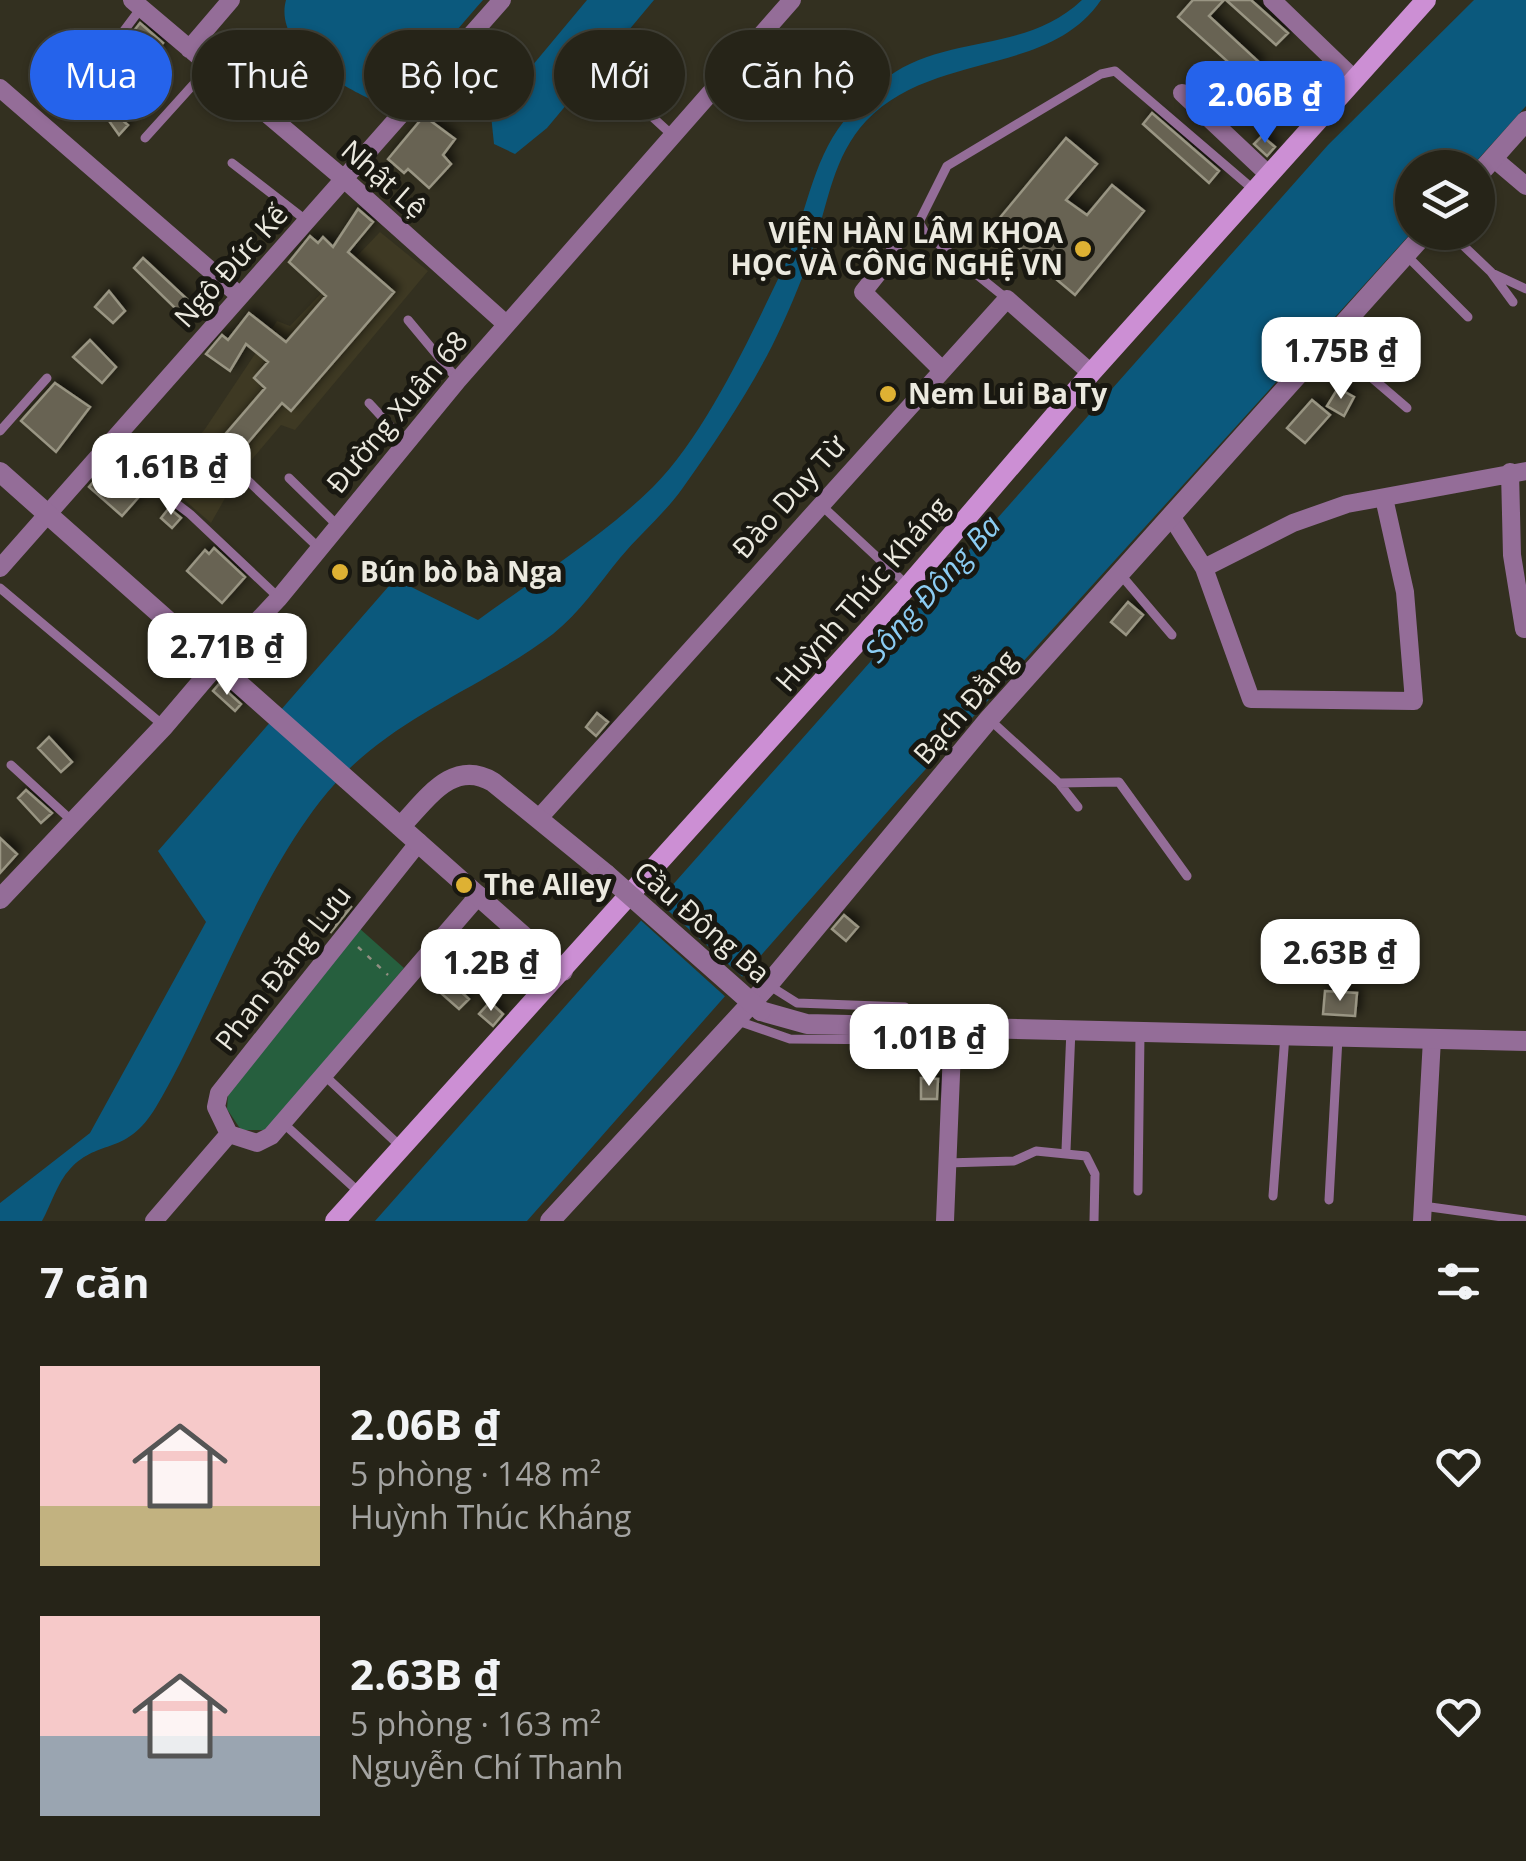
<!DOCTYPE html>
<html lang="vi">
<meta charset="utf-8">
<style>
:root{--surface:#262418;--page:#323025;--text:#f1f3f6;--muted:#a4a4a2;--line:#424137;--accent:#2563eb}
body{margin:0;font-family:"Open Sans",sans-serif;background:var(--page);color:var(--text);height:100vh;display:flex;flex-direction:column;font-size:38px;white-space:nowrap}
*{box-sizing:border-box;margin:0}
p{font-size:32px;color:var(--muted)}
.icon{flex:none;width:55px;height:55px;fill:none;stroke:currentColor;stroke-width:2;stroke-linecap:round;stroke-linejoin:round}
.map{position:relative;height:1221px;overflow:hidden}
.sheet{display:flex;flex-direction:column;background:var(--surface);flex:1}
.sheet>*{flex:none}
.guide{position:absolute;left:30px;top:30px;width:1000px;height:90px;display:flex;gap:20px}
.controls{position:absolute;left:1395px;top:150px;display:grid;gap:20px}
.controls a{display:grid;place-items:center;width:100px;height:100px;border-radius:50%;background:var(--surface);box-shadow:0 2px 8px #0004,0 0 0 2px var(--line);font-size:50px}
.price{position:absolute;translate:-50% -85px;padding:0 22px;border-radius:20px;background:#fff;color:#222;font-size:32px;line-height:65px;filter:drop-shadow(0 2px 5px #0008)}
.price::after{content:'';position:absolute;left:50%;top:60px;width:30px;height:22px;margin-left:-15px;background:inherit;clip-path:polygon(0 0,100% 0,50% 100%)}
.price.selected{background:var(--accent);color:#fff}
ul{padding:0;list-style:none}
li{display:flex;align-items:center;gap:30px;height:250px;padding:0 40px}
li span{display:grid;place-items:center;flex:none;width:280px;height:200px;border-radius:0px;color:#555}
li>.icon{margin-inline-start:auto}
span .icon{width:120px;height:120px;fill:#fffc;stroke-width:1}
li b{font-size:42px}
h2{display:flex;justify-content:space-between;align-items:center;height:120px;padding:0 40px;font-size:42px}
.tag{padding:0 35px;border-radius:45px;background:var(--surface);box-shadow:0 2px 8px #0004,0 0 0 2px var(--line);font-size:35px;line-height:90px}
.tag.selected{background:var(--accent);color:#fff}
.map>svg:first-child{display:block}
.built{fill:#3e3923}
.green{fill:#265f3e}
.water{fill:#0b597d}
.pier{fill:#333020}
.building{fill:#686453;stroke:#999583;stroke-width:2.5;filter:url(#shadow)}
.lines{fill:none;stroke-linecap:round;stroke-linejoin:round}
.path{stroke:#918f82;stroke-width:2.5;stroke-dasharray:5 8;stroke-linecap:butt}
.service{stroke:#946d98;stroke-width:9}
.minor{stroke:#946d98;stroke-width:18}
.tertiary{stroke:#946d98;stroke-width:20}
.secondary{stroke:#cc8fd4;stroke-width:20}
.tertiary-bridge{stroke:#946d98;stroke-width:20}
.poi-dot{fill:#deb133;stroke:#191811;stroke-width:4}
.labels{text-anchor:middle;stroke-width:10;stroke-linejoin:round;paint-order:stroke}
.street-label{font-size:28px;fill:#ebe9df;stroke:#191811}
.poi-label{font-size:28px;font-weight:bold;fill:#ebe9df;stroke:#191811;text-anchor:start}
.water-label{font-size:30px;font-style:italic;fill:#8ccdf3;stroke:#191811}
</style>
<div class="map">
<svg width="1526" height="1221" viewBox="0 0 1526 1221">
<defs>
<filter id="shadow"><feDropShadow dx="4.5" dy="-4.5" stdDeviation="5" flood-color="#0009"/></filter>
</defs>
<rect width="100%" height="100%" fill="#333020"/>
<path class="built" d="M380 232 428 271 295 430 281 425 237 477 211 523 161 480 205 429 277 321 290 326Z"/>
<path class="green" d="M359 928 404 968 267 1130H241L227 1109 228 1095Z"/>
<path class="water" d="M286 0H483C450 37 417 84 368 98 334 82 274 44 286 0Z
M587 0H654L547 128 515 154 494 144 491 115Z
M1082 0H1101C1049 77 932 51 866 121 833 157 829 200 814 244 803 278 788 314 772 346 747 395 714 444 682 489 664 514 640 534 620 558 598 585 580 612 553 634 493 680 418 708 361 758 268 838 218 1003 156 1107 126 1157 100 1137 70 1169 57 1183 51 1205 42 1221H0V1203L90 1133 206 922 158 851 395 579 478 620C537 577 601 538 653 487 705 435 749 339 781 273 806 223 810 157 850 114 861 102 874 87 888 77 946 34 1025 54 1082 0Z
M1474 0H1526V106L1471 167 1412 168V232L896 802 527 1221H375L1328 145Z"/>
<path class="pier" d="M653 897 746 980 729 1000 636 916Z"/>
<path class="building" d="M1193 0H1224L1209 16 1260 63 1247 79 1178 17Z
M1226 0H1251L1288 33 1276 45Z
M140 23 163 43 141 71 130 63 137 54 126 41Z
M628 35 659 66 649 76 618 46Z
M282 82 303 97 289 116 269 99Z
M100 101 128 125 119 135 97 104Z
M1152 113 1219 171 1209 183 1143 124Z
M424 116 455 139 443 155 451 164 429 188 408 169 404 173 388 159Z
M1262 136 1275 147 1267 156 1254 144Z
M1066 138 1097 164 1066 200 1087 215 1112 185 1144 211 1075 295 993 226Z
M358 209 373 222 348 252 394 292 291 411 282 403 209 488 192 473 265 388 254 378 268 362 246 344 230 371 206 354 222 335 228 340 249 313 286 342 326 296 289 262 310 236 318 243 323 237 333 247Z
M143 258 188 300 178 311 134 268Z
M109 291 125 311 113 323 95 307Z
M90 340 116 367 102 383 73 357Z
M55 383 90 407 56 452 21 421Z
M1338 388 1354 397 1344 416 1327 406Z
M1312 400 1330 415 1305 443 1287 428Z
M110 463 145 490 122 516 89 487Z
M169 508 181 518 172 528 161 518Z
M214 548 245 577 222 603 187 571 205 550 209 554Z
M1128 602 1143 615 1126 635 1111 622Z
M219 684 241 704 235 711 213 691Z
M597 713 608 722 596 736 586 727Z
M49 737 72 762 61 772 38 748Z
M26 790 52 813 41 823 18 798Z
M0 838 17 854 0 873Z
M336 894 351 907 331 932 316 920Z
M844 915 858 927 846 941 832 929Z
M444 976 469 999 459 1009 434 987Z
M1325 991 1357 993 1355 1016 1323 1014Z
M490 1002 503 1014 493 1026 479 1014Z
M921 1078 938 1079 937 1099H921Z"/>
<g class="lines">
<path class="path" d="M358 947 388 975"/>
<path class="service" d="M108 52 141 8
M623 90 672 135
M145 138 210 66
M232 163 307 221
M1449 232 1491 272 1513 302
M1406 255 1468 317
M1494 274 1526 289
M1007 299 925 233 919 222 947 166 1101 74 1115 71 1254 190
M408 320 458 380
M1329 341 1407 408
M369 403 406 443
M0 431 47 378
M105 449 190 514 279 598
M243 476 320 549
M289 478 338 526
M822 506 906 584
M1121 575 1172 635
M0 588 164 726
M989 719 1059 783 1078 807
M11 765 71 820
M1059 783 1119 782 1187 876
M770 986 797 1003 905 1007 925 1021
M738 1021 790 1039 904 1040 917 1032
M324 1075 400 1146
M283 1123 360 1193
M1066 1150 1071 1029
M947 1163 1014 1161 1036 1151 1086 1156 1095 1174 1094 1221
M1138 1191 1140 1034
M1273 1196 1285 1035
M1329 1200 1338 1038
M1423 1206 1524 1220"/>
<path class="minor" d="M132 0 344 179 506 324
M1272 0 1353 78
M189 49 231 0
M0 88 240 296
M1182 93 1268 174
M1493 158 1526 186
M894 253 863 292 941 369
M1510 472 1512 555 1524 629
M1171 516 1204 568 1251 699 1414 701 1405 592 1384 498
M0 568 502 0
M1204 568 1293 523 1347 504 1526 471
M215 666 279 598 458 380 792 0
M539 818 1007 299 1091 373
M229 1134 257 1143 271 1136 479 895
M154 1221 229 1134 216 1107 219 1093 419 842
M945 1221 953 1026
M1422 1221 1432 1039"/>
<path class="tertiary" d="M1478 175 1526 121
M0 472 563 971
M401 826C427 799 453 758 493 782L606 874
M0 899 164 726 215 666
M761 1011 807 1024 1526 1041
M550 1221 768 985 989 719 1426 232"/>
<path class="secondary" d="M335 1221 908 586 1091 373 1426 0"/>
<path class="tertiary-bridge" d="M606 874 761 1011"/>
</g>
<g class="poi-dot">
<circle cx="1083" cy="249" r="10"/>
<circle cx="888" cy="394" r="10"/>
<circle cx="340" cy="572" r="10"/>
<circle cx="464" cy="885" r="10"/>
</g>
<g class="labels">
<g class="street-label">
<text transform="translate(384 179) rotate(41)" y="10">Nhật Lệ</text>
<text transform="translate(231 266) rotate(-48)" y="10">Ngô Đức Kế</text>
<text transform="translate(397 412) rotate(-50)" y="10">Đường Xuân 68</text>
<text transform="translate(789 497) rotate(-48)" y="10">Đào Duy Từ</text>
<text transform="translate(862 594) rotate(-49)" y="10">Huỳnh Thúc Kháng</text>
<text transform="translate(965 707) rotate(-49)" y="10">Bạch Đằng</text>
<text transform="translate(702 922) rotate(41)" y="10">Cầu Đông Ba</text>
<text transform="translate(283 968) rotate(-52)" y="10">Phan Đăng Lưu</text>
</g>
<g class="poi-label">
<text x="1063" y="243" text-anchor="end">VIỆN HÀN LÂM KHOA<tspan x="1063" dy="32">HỌC VÀ CÔNG NGHỆ VN</tspan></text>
<text x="908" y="404">Nem Lui Ba Ty</text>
<text x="360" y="582">Bún bò bà Nga</text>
<text x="484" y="895">The Alley</text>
</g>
<g class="water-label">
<text transform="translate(933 589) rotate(-48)" y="10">Sông Đông Ba</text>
</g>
</g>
</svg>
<div class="controls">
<a><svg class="icon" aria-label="layers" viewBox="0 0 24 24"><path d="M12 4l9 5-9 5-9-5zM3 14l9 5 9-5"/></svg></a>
</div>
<b class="price selected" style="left:1265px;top:146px">2.06B ₫</b>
<b class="price" style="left:1341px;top:402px">1.75B ₫</b>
<b class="price" style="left:171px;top:518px">1.61B ₫</b>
<b class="price" style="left:227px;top:698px">2.71B ₫</b>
<b class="price" style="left:1340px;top:1004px">2.63B ₫</b>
<b class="price" style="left:491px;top:1014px">1.2B ₫</b>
<b class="price" style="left:929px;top:1089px">1.01B ₫</b>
<div class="guide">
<a class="tag selected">Mua</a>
<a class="tag">Thuê</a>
<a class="tag">Bộ lọc</a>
<a class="tag">Mới</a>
<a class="tag">Căn hộ</a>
</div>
</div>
<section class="sheet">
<h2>7 căn<svg class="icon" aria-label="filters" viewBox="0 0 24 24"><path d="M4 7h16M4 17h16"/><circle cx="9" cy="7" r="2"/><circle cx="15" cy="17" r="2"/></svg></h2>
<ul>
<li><span style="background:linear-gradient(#f6c9c9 70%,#c2b280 0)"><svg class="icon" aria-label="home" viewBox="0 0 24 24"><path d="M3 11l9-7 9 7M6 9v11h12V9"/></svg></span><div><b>2.06B ₫</b><p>5 phòng · 148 m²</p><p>Huỳnh Thúc Kháng</p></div><svg class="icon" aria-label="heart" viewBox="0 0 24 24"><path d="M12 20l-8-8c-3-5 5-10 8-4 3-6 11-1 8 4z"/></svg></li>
<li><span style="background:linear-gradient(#f6c9c9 60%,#9aa5b1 0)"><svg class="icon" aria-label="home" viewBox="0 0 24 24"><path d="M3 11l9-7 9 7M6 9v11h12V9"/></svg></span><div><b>2.63B ₫</b><p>5 phòng · 163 m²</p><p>Nguyễn Chí Thanh</p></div><svg class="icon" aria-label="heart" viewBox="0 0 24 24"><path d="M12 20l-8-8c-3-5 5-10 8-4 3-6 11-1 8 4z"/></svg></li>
</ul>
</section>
